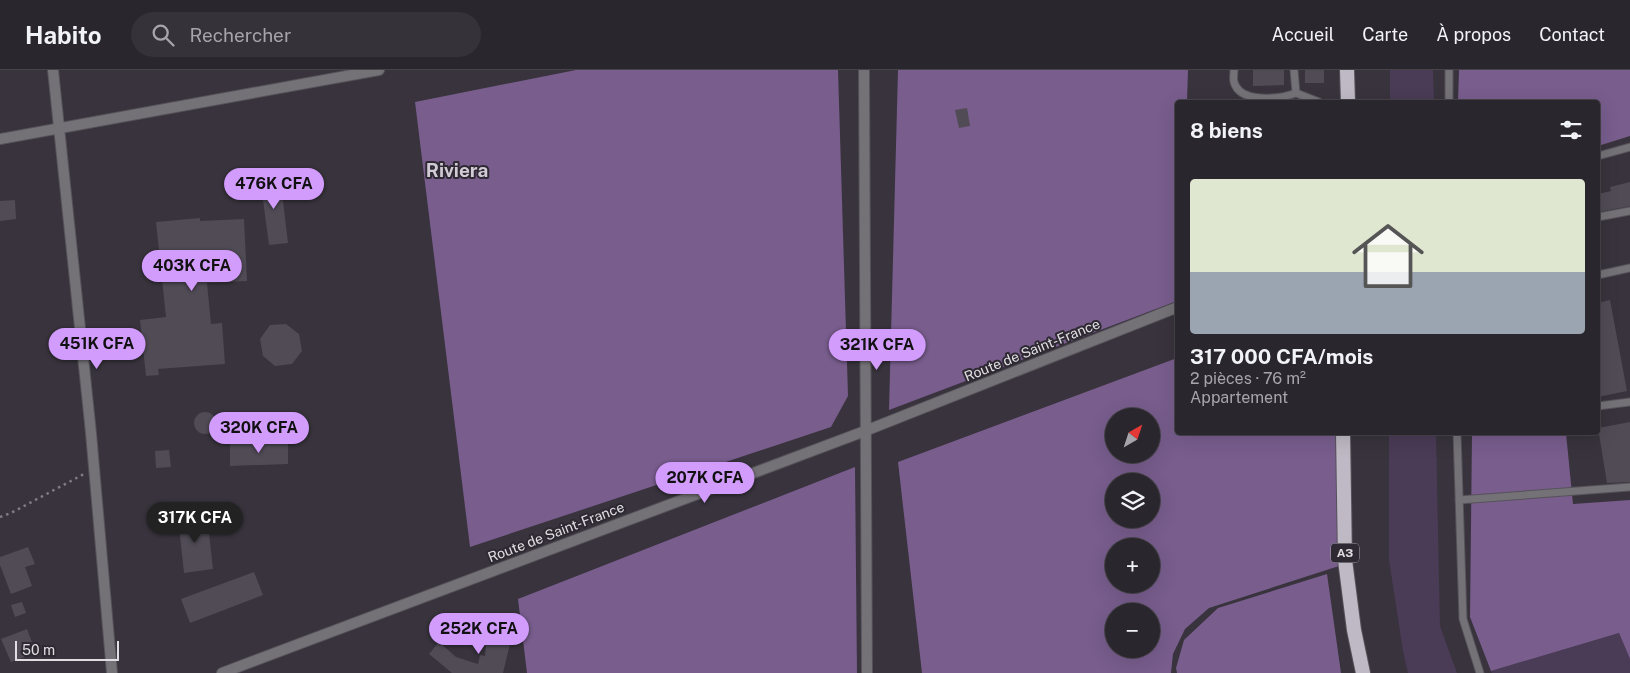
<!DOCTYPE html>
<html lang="fr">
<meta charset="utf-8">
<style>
:root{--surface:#2a262d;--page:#363239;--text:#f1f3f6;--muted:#a5a5aa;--line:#464349;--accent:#d29cfd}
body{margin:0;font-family:"Public Sans",sans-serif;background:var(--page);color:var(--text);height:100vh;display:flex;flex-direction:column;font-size:19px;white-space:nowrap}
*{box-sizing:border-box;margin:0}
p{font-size:16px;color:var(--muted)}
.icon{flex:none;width:28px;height:28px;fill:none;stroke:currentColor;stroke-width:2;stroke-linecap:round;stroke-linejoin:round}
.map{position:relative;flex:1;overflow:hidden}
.sheet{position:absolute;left:1175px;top:30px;width:425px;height:335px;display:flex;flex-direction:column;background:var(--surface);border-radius:5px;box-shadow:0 5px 20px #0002,0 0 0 1px var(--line)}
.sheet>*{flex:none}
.needle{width:32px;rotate:39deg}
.tools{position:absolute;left:1105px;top:338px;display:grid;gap:10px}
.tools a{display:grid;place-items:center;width:55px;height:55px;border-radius:50%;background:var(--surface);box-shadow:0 5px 20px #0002,0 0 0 1px var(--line);font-size:25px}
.scale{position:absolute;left:15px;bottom:12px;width:104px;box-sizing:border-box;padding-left:5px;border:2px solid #e1dee3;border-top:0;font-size:14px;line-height:18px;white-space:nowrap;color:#e1dee3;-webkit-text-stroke:4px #2e2932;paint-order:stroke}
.price{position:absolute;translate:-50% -42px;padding:0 11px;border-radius:18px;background:var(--accent);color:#111;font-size:16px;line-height:32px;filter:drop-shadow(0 1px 2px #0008)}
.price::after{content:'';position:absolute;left:50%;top:30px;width:15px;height:11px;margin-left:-8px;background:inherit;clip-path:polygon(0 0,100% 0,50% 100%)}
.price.on{background:#222;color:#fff}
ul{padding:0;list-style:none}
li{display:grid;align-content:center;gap:10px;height:265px;padding:0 15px}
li+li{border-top:1px solid var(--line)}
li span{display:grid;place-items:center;height:155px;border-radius:5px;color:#555}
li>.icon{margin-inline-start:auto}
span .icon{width:90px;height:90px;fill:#fffc;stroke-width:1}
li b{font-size:21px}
h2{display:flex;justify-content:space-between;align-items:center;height:60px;padding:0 15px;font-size:21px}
header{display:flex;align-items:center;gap:30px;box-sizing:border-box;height:70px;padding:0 25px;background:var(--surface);border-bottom:1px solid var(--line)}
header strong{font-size:24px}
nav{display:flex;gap:28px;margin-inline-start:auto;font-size:18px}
.search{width:350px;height:45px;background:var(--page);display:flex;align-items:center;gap:12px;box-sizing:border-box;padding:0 18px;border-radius:28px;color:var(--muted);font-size:19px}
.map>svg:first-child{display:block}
.green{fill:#4a3b56}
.forest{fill:#785d8d;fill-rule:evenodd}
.building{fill:#504b55}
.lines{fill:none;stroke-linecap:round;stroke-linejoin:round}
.service-casing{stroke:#56525a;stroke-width:9}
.minor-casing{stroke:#56525a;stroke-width:12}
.trunk-casing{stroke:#56525a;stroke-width:16}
.path{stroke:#807c83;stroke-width:2.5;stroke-dasharray:2.5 4;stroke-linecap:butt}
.service{stroke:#747276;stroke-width:7}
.minor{stroke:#747276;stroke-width:10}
.trunk{stroke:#beb9c4;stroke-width:14}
.labels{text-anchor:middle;stroke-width:4;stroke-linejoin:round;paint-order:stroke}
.shield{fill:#2e2932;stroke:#aba8ae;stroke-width:1}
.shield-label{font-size:12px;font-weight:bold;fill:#e1dee3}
.street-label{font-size:14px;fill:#e1dee3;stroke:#2e2932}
.district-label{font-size:19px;font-weight:bold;fill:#d2ccd7;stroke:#2e2932}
</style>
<header>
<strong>Habito</strong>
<div class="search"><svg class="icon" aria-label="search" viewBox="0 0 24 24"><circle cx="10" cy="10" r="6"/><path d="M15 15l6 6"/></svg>Rechercher</div>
<nav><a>Accueil</a><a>Carte</a><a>À propos</a><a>Contact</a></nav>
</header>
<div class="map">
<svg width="1630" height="603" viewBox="0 0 1630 603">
<rect width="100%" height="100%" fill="#38333c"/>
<path class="green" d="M1390 0H1433L1434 32H1390Z
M1389 363H1436L1440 556 1457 603H1408L1403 581 1389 490Z
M1619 563 1630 589V603H1492L1491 601Z"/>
<path class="forest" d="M576 0H838L848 326 831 357 470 477 415 32Z
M898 0H1188L1187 32H1178L1177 231 889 340Z
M1459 0H1630V66L1598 76V32H1458Z
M1177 288 1178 362 1338 363 1339 496 1209 538 1185 559 1173 584 1171 603H922L898 392ZM1114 346H1151V384H1114ZM1114 411H1151V449H1114ZM1114 476H1151V514H1114ZM1114 541H1151V579H1114Z
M1472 363H1566L1573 434 1630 430V589L1619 563 1491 601 1470 547Z
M855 397 857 603H527L518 529Z
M1327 504 1341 603H1177L1176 598 1184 570 1218 538Z"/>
<path class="building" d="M1253 0H1284V15L1253 16Z
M1305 0H1324V13H1305Z
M967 38 970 56 959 58 955 40Z
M280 106 288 173 269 175 260 107Z
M1630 112V136L1599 142 1598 124 1611 121 1610 117Z
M15 130 16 149 0 151V131Z
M200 148V151L244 149 247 211 207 213 211 254 222 253 225 294 158 299 159 305 146 306 140 250 166 247 156 152Z
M1610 230 1627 321 1598 327V233Z
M286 254 299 264 302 281 292 294 275 296 263 286 260 269 270 255Z
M194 353a11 11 0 1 1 22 0a11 11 0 1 1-22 0Z
M1630 352V412L1607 413 1598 358Z
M288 373V394L230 396V374Z
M169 380 171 397 156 398 155 381Z
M207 445 213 499 184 503 178 448Z
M28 477 35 494 25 497 32 516 11 524 0 495V487Z
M254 502 263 525 190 553 181 529Z
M22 532 26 543 15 547 11 535Z
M487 557 513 560 512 575 510 574 503 603H452L429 584 439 572 456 587 478 594 480 585 485 586Z
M27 559 36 583 11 592 1 569Z"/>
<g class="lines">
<defs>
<path id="service" d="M1234 0C1234 3 1233 9 1234 12 1240 34 1280 29 1296 23
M1294 0 1296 23 1319 32
M1449 32V0
M1598 86 1630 77
M1598 147 1630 141
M1598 205 1630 198
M1598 336 1630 332
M1457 362 1463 549 1480 603
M1459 430 1630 417"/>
<path id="minor" d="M53 0 91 363 112 603
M864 0 867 603
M0 69 379 0
M222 603 865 361 1178 237"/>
<path id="trunk" d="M1347 0 1348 32
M1343 362 1345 490 1354 560 1363 603"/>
</defs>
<use href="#service" class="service-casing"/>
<use href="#minor" class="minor-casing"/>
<use href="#trunk" class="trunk-casing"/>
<path class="path" d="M0 447 11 443 84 404"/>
<use href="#service" class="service"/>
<use href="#minor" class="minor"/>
<use href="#trunk" class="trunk"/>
</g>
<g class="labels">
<rect class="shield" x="1331" y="473.5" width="28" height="19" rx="4"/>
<g class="shield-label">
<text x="1345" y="487">A3</text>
</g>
<g class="street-label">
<text transform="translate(1032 280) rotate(-22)" y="5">Route de Saint-France</text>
<text transform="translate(556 462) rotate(-21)" y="5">Route de Saint-France</text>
</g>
<g class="district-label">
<text x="457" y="107">Riviera</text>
</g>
</g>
</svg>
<div class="tools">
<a><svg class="needle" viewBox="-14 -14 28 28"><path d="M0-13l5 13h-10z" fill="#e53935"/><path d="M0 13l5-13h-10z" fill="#a5a5aa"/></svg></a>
<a><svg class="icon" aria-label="layers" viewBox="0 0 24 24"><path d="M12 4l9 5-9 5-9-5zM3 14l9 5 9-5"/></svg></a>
<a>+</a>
<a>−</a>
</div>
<div class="scale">50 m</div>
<b class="price" style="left:274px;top:140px">476K CFA</b>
<b class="price" style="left:192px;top:222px">403K CFA</b>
<b class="price" style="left:97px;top:300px">451K CFA</b>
<b class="price" style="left:877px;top:301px">321K CFA</b>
<b class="price" style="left:259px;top:384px">320K CFA</b>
<b class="price" style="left:705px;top:434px">207K CFA</b>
<b class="price on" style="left:195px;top:474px">317K CFA</b>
<b class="price" style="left:479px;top:585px">252K CFA</b>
<section class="sheet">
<h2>8 biens<svg class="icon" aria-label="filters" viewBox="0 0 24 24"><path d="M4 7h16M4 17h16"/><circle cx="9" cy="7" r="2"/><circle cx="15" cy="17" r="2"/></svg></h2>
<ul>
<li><span style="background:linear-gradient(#dfe7d0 60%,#9aa5b1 0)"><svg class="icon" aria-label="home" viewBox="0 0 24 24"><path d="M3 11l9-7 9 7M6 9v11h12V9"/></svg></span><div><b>317 000 CFA/mois</b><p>2 pièces · 76 m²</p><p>Appartement</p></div></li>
</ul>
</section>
</div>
